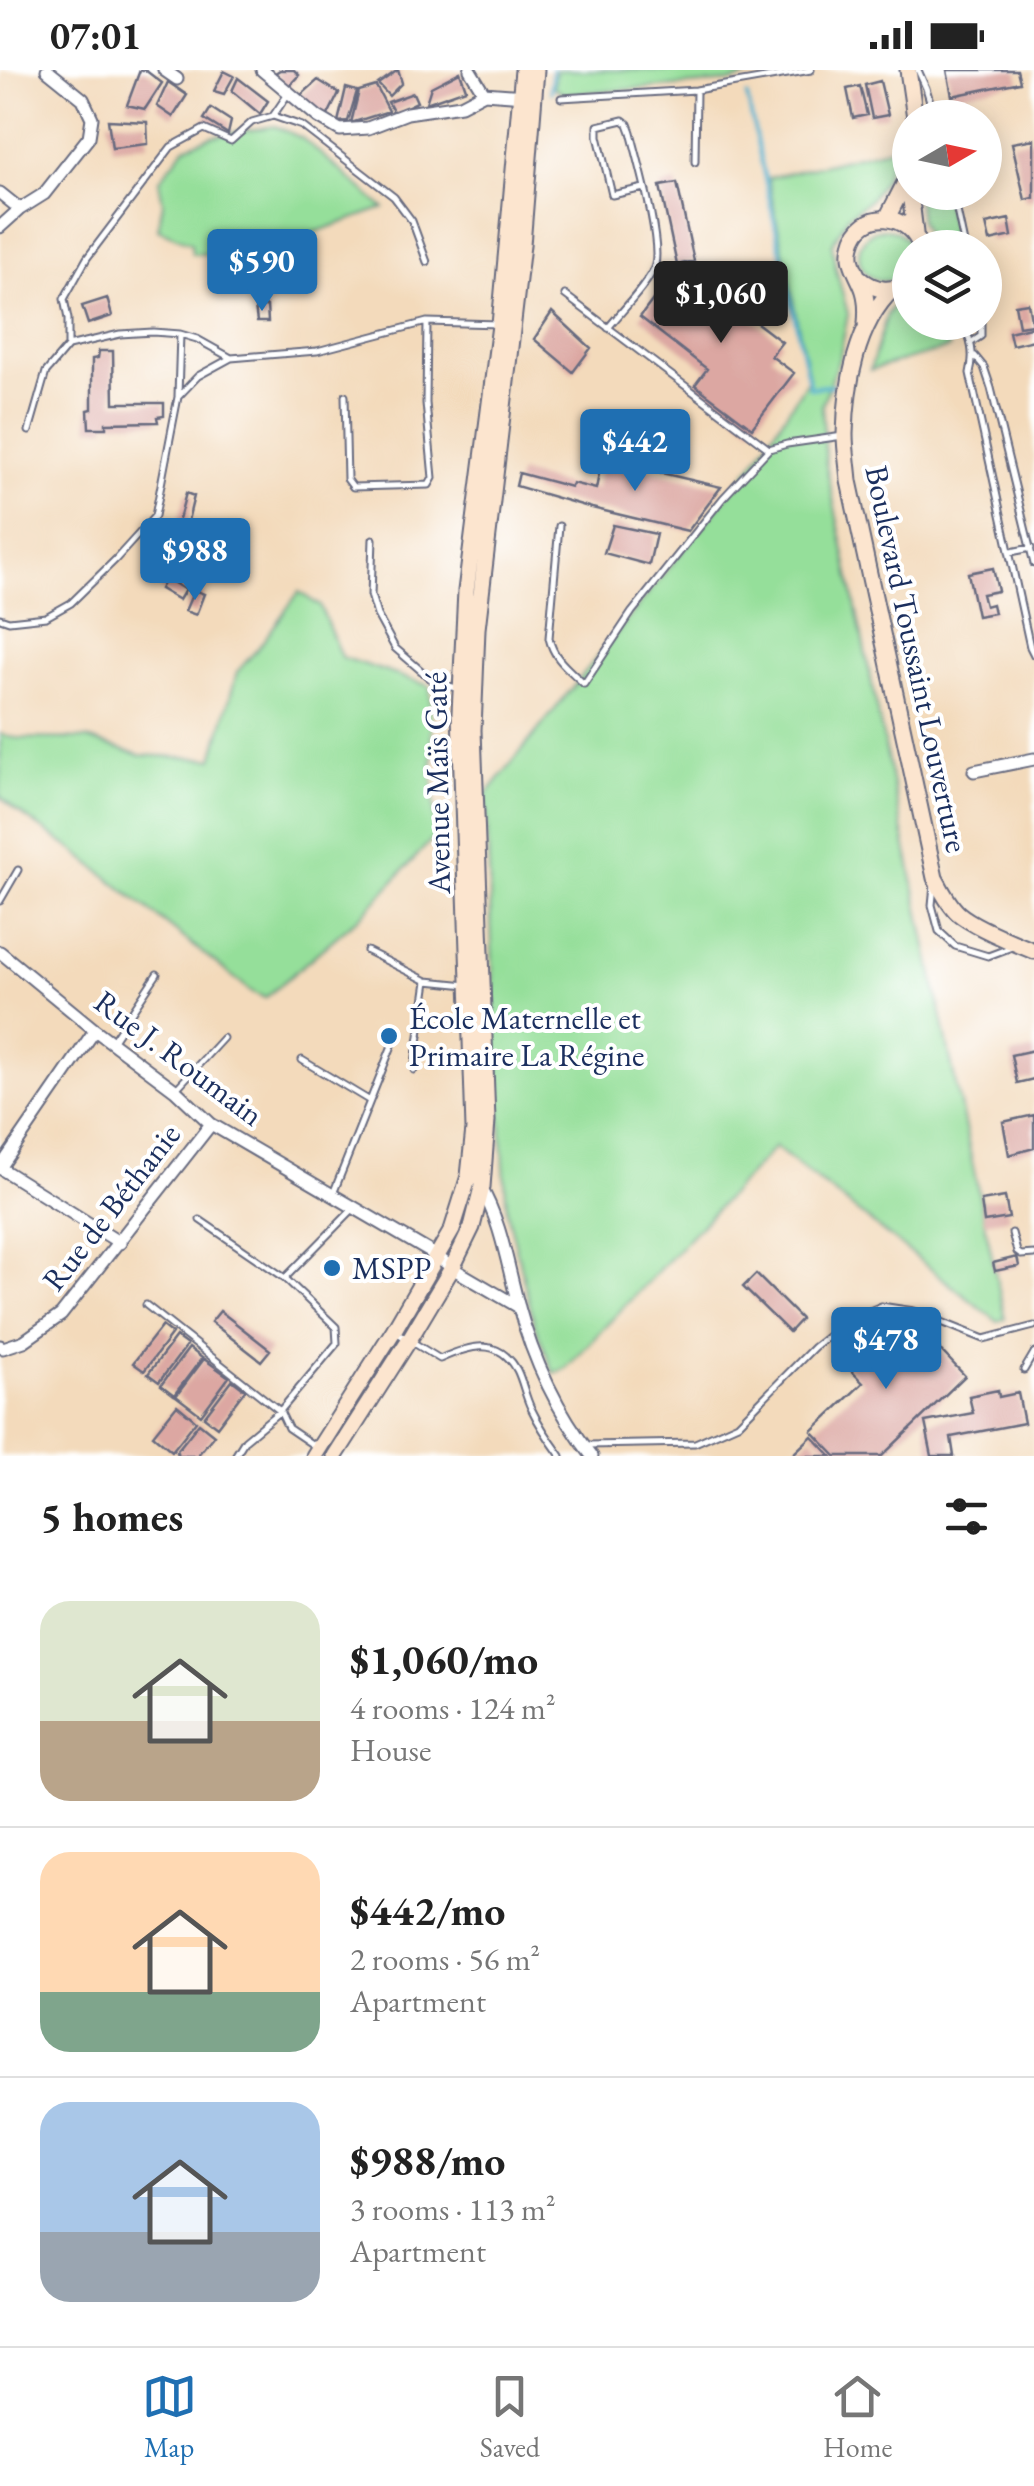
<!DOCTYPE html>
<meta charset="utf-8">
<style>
:root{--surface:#fff;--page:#f2f2f2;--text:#222;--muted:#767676;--line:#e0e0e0;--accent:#1f6fb2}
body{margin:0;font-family:"EB Garamond",serif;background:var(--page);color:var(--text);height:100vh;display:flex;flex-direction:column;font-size:38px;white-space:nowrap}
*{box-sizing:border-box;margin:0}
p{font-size:32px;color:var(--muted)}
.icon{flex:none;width:55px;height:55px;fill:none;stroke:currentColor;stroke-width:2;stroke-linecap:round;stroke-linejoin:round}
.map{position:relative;height:1386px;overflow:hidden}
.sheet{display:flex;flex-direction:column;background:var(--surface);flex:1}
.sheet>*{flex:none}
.needle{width:65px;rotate:81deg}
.fabs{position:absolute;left:892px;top:30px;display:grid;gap:20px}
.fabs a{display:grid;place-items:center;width:110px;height:110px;border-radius:50%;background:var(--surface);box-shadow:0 5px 25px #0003;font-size:50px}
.price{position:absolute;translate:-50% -85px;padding:0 22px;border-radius:10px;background:var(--accent);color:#fff;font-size:32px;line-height:65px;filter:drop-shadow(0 2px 5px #0008)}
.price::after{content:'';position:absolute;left:50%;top:60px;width:30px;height:22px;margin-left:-15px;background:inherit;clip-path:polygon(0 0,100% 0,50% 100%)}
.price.selected{background:#222;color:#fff}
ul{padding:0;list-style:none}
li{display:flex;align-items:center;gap:30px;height:250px;padding:0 40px}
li+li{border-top:2px solid var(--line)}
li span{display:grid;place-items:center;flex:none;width:280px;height:200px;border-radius:30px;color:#555}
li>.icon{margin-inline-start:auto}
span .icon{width:120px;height:120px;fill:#fffc;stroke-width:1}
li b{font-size:42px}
h2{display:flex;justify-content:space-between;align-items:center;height:120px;padding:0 40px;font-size:42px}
.status{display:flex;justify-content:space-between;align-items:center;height:70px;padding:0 50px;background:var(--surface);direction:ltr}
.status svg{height:28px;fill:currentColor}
.menu{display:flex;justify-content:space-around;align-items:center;height:140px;border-top:2px solid var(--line);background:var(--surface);font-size:28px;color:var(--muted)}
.menu a{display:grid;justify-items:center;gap:5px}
.menu .selected{color:var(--accent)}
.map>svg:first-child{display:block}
.green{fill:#95df9a;stroke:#58877c;stroke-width:2.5}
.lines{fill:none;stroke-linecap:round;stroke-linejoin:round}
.stream{stroke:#4dafcc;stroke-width:4}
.building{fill:#dca7a2}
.lane-casing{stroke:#676b7f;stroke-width:9}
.street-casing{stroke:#676b7f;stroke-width:15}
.secondary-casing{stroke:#676b7f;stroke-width:19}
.lane{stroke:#fff;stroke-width:5}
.street{stroke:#fff;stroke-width:11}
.secondary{stroke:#fce5cf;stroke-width:15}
.poi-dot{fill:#1f6fb2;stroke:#fff;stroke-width:4}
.labels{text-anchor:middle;stroke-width:8;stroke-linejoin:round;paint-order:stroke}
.street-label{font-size:32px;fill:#1b2f5e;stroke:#fff}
.poi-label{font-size:32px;fill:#1b2f5e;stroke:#fff;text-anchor:start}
</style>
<div class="status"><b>07:01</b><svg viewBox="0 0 49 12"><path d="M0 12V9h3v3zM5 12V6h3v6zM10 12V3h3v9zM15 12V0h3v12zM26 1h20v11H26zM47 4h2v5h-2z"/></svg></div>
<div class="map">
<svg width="1034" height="1386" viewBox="0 0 1034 1386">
<rect width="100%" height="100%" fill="#fff"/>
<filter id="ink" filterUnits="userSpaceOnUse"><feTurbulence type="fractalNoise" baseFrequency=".01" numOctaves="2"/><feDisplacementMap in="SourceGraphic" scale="20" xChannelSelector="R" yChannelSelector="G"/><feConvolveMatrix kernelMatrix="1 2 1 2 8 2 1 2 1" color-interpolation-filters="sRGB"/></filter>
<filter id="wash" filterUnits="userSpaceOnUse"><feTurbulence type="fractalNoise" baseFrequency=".0048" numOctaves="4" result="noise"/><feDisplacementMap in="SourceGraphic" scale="40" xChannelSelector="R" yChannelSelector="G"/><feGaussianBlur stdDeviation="2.25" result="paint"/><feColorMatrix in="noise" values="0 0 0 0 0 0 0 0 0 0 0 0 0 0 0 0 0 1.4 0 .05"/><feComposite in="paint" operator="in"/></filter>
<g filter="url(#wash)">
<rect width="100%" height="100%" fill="#f3dabb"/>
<path class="green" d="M556 0H772L731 12 564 24 554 17Z
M275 56 302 68 384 138 256 183 192 184 191 173 158 159 163 133 159 111 185 77 212 66Z
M895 77 884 110 869 130 848 146 832 175 836 199 848 244 840 286 822 335 826 395 1005 1249 997 1251 775 1077 565 1299 554 1303 535 1256 507 1141 496 978 486 725 756 390 809 308 768 108Z
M917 123H944L955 177H931L920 151Z
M859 185a26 26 0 1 1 52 0a26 26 0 1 1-52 0Z
M910 228V252L945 253 949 278 870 300 887 245 894 234Z
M299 522 320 536 341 587 430 616 435 766 365 842 265 928 252 922 76 782 14 739 0 726V664L17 668 87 669 140 685 213 689 237 602 259 577Z"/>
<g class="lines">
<path class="stream" d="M551 22 552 0
M747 26 810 318 834 315"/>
</g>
<g id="blocks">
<path class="building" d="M140 0H145L162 13 145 39 127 35Z
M280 0H294L299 5 287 18 275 3Z
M398 0 402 13 389 26 378 14Z
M947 0H1017L1020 12 952 26Z
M224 1 234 6 224 24 214 21Z
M460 2 466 19 426 33 431 17Z
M238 8 268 31 260 44 232 21Z
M318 10 339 23 326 49 298 28Z
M880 11 888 45 872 48 865 15Z
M168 12 187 25 173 47 157 36Z
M376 16 389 41 351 53 359 21Z
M860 16 867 45 853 48 847 19Z
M346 18 357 21 348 51 338 52Z
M413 23 417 32 394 43 388 32Z
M211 38 231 51 228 64 204 49Z
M108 50 147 52 148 74 112 78Z
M1034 69V128L1025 130 1012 73Z
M677 113 694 191 677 195 660 116Z
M1009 149 1012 166 990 171 986 154Z
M690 199 726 228 715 242 722 247 732 234 782 272 771 286 794 303 752 358 695 315 707 299 640 247 670 207 679 214Z
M107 228 112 246 88 254 82 236Z
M1028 233 1032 254 1019 256 1015 235Z
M267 236 268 252H257L255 237Z
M552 242 591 278 573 302 534 269Z
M1034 256V270L1012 275 1009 262Z
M99 281H113L114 333H164V346L157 347 158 352 106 353V358H89L88 340 92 339V289L98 288Z
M586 355 614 364 607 381 581 373Z
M602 389 721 417 688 461 592 438 516 416 519 403 571 417 572 413 596 419Z
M186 423 194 426 187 455 178 453Z
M613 455 656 464 649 495 604 483Z
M993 498 998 521 982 524 985 536 992 534 994 543 977 546 968 503Z
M166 508 185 520 179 530 160 519Z
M194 520 204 524 196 545 185 541Z
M1034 980V1009L1017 1013 1011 985Z
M1034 1045V1078L1009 1085 1003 1052Z
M1005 1127 1009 1148 984 1152 981 1131Z
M1017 1187 1019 1196 995 1201 993 1193Z
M756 1204 801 1249 789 1262 743 1217Z
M220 1241 270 1280 261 1291 211 1252Z
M877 1248 902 1274 914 1263 925 1274 930 1269 965 1306 882 1386H836L812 1361 863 1313 837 1286Z
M162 1256 172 1264 144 1301 133 1293Z
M176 1267 187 1275 159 1312 148 1304Z
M189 1278 202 1288 174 1325 161 1315Z
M204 1289 229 1307 201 1345 176 1326Z
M232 1310 245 1320 217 1357 204 1347Z
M998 1320 999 1327 1018 1323 1024 1353 951 1367 954 1386H932L925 1352 973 1343 969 1326Z
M177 1335 196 1351 172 1381 153 1365Z
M199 1353 214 1365 197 1386H180L176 1382Z
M812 1366 831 1386H791Z"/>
</g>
</g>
<g filter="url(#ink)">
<use href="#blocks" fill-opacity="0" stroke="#676b7f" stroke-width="2.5"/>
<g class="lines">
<defs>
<path id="lane" d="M918 0 926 18 935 48
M561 28 696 20 811 0
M273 46 288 24
M695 92 696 20
M953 122 965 178
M565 225 769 379
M963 252C971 271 975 283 970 303L1030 577 1034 585
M608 258C619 244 652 210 655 195 661 169 638 91 631 62L628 54 623 50 598 56V66L612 125 644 118
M972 272 981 266V252
M68 276 120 264 153 262 180 264 197 269 231 288 317 281 427 252 499 254
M975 286 984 297 991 318 1034 494
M178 326 180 264
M345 326 347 409 353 417 429 415 433 408 426 333 427 252
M29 361 46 302 68 276V249L64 229 87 188 171 77 204 59 231 71 252 52 273 46 302 56 394 127 412 151 427 192
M559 456 549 568C554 590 569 599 584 614L632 542 723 428 769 379 787 374 843 366
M373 469 371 525 377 545 395 578 433 611 459 619
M1011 482 1031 478
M0 548 9 551 46 547 71 533 115 490 155 446 178 327 198 306 231 288
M934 815 932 835 939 861 955 876 988 886 1012 877
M0 831 18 800
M367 881 427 911 467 915
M113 970 157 904
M302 990 370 1031
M414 1000 427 911
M177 1018 223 968
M333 1124 393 973
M200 1150 285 1208 353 1139
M1012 1163 1017 1182 1021 1185 1034 1184
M146 1235 280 1341 288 1358 316 1377
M396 1262 440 1289C469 1276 498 1266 517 1300 523 1312 525 1326 531 1338 539 1355 550 1371 561 1386
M1024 1300 1034 1283
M588 1375 695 1373 738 1354 814 1277 849 1250 881 1236 914 1241 984 1269 1034 1256
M235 1386 245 1370 280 1341 337 1273 336 1257 285 1208"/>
<path id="street" d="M164 0 177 9
M262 0 318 47 340 60 368 58 407 43 461 35 484 23 525 26
M470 0 484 23
M0 123 20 139
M0 157 20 139 44 124 89 67 92 48 83 29 47 0
M974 701 1034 689
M0 882 95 960 175 1020 211 1054 437 1186 452 1198 519 1237
M95 960 0 1098 120 1173
M480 1116C501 1151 507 1194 518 1234 533 1290 556 1340 592 1386
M0 1276 3 1278 24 1271 61 1245 211 1054"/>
<path id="secondary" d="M908 0 915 48
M910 122 915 163
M887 148 910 103
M860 208C875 222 894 223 910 210
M893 219C856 254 846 316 845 364 845 380 848 396 849 411L935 808C941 819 948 834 958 843 974 857 1014 873 1034 881
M866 253C867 242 867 231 864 221 859 205 847 193 852 175 861 137 910 142 921 178
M314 1386 394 1260 452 1160 469 1106 474 1059 460 643 466 521 500 255 523 0
M335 1386 409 1270 452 1198 472 1157 482 1117 487 1051 473 660 477 559 522 175 536 0"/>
</defs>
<use href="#lane" class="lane-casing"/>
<use href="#street" class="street-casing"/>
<use href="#secondary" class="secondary-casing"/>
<use href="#lane" class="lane"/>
<use href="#street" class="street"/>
<use href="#secondary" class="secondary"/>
</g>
</g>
<g class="poi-dot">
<circle cx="389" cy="966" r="10"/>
<circle cx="332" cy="1198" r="10"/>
</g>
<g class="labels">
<g class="street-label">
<text transform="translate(917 589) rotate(78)" y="11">Boulevard Toussaint Louverture</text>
<text transform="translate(437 713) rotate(-91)" y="11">Avenue Maïs Gaté</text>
<text transform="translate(179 988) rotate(37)" y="11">Rue J. Roumain</text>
<text transform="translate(111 1137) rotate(-52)" y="11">Rue de Béthanie</text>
</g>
<g class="poi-label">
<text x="409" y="959">École Maternelle et<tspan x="409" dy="37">Primaire La Régine</tspan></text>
<text x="352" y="1209">MSPP</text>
</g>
</g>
</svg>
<div class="fabs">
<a><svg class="needle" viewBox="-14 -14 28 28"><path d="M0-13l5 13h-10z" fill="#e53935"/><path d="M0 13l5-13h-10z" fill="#767676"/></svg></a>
<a><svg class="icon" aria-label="layers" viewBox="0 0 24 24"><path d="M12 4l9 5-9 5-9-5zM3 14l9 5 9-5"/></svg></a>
</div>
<b class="price" style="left:262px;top:244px">$590</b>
<b class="price selected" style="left:721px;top:276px">$1,060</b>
<b class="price" style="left:635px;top:424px">$442</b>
<b class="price" style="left:195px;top:533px">$988</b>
<b class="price" style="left:886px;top:1322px">$478</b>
</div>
<section class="sheet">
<h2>5 homes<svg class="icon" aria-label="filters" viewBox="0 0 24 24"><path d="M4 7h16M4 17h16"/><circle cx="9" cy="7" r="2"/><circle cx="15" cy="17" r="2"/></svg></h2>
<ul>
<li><span style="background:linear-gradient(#dfe7d0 60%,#b9a48a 0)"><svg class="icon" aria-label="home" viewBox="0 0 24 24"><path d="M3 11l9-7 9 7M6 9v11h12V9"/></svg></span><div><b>$1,060/mo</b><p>4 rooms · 124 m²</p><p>House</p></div></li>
<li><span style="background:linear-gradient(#ffd9b3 70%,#7fa58c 0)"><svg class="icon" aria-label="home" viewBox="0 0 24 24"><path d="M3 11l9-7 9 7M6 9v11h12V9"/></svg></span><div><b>$442/mo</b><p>2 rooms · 56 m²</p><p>Apartment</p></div></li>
<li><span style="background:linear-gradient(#a9c7e8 65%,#9aa5b1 0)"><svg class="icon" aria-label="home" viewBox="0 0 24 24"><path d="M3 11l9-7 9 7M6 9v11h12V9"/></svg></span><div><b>$988/mo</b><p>3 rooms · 113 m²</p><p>Apartment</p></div></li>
</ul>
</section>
<nav class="menu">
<a class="selected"><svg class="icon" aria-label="map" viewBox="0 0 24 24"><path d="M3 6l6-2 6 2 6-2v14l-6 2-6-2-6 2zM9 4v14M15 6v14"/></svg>Map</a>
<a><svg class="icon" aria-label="saved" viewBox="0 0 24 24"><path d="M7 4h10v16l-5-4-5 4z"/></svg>Saved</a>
<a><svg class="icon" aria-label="home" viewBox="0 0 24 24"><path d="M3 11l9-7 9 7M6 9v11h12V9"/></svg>Home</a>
</nav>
